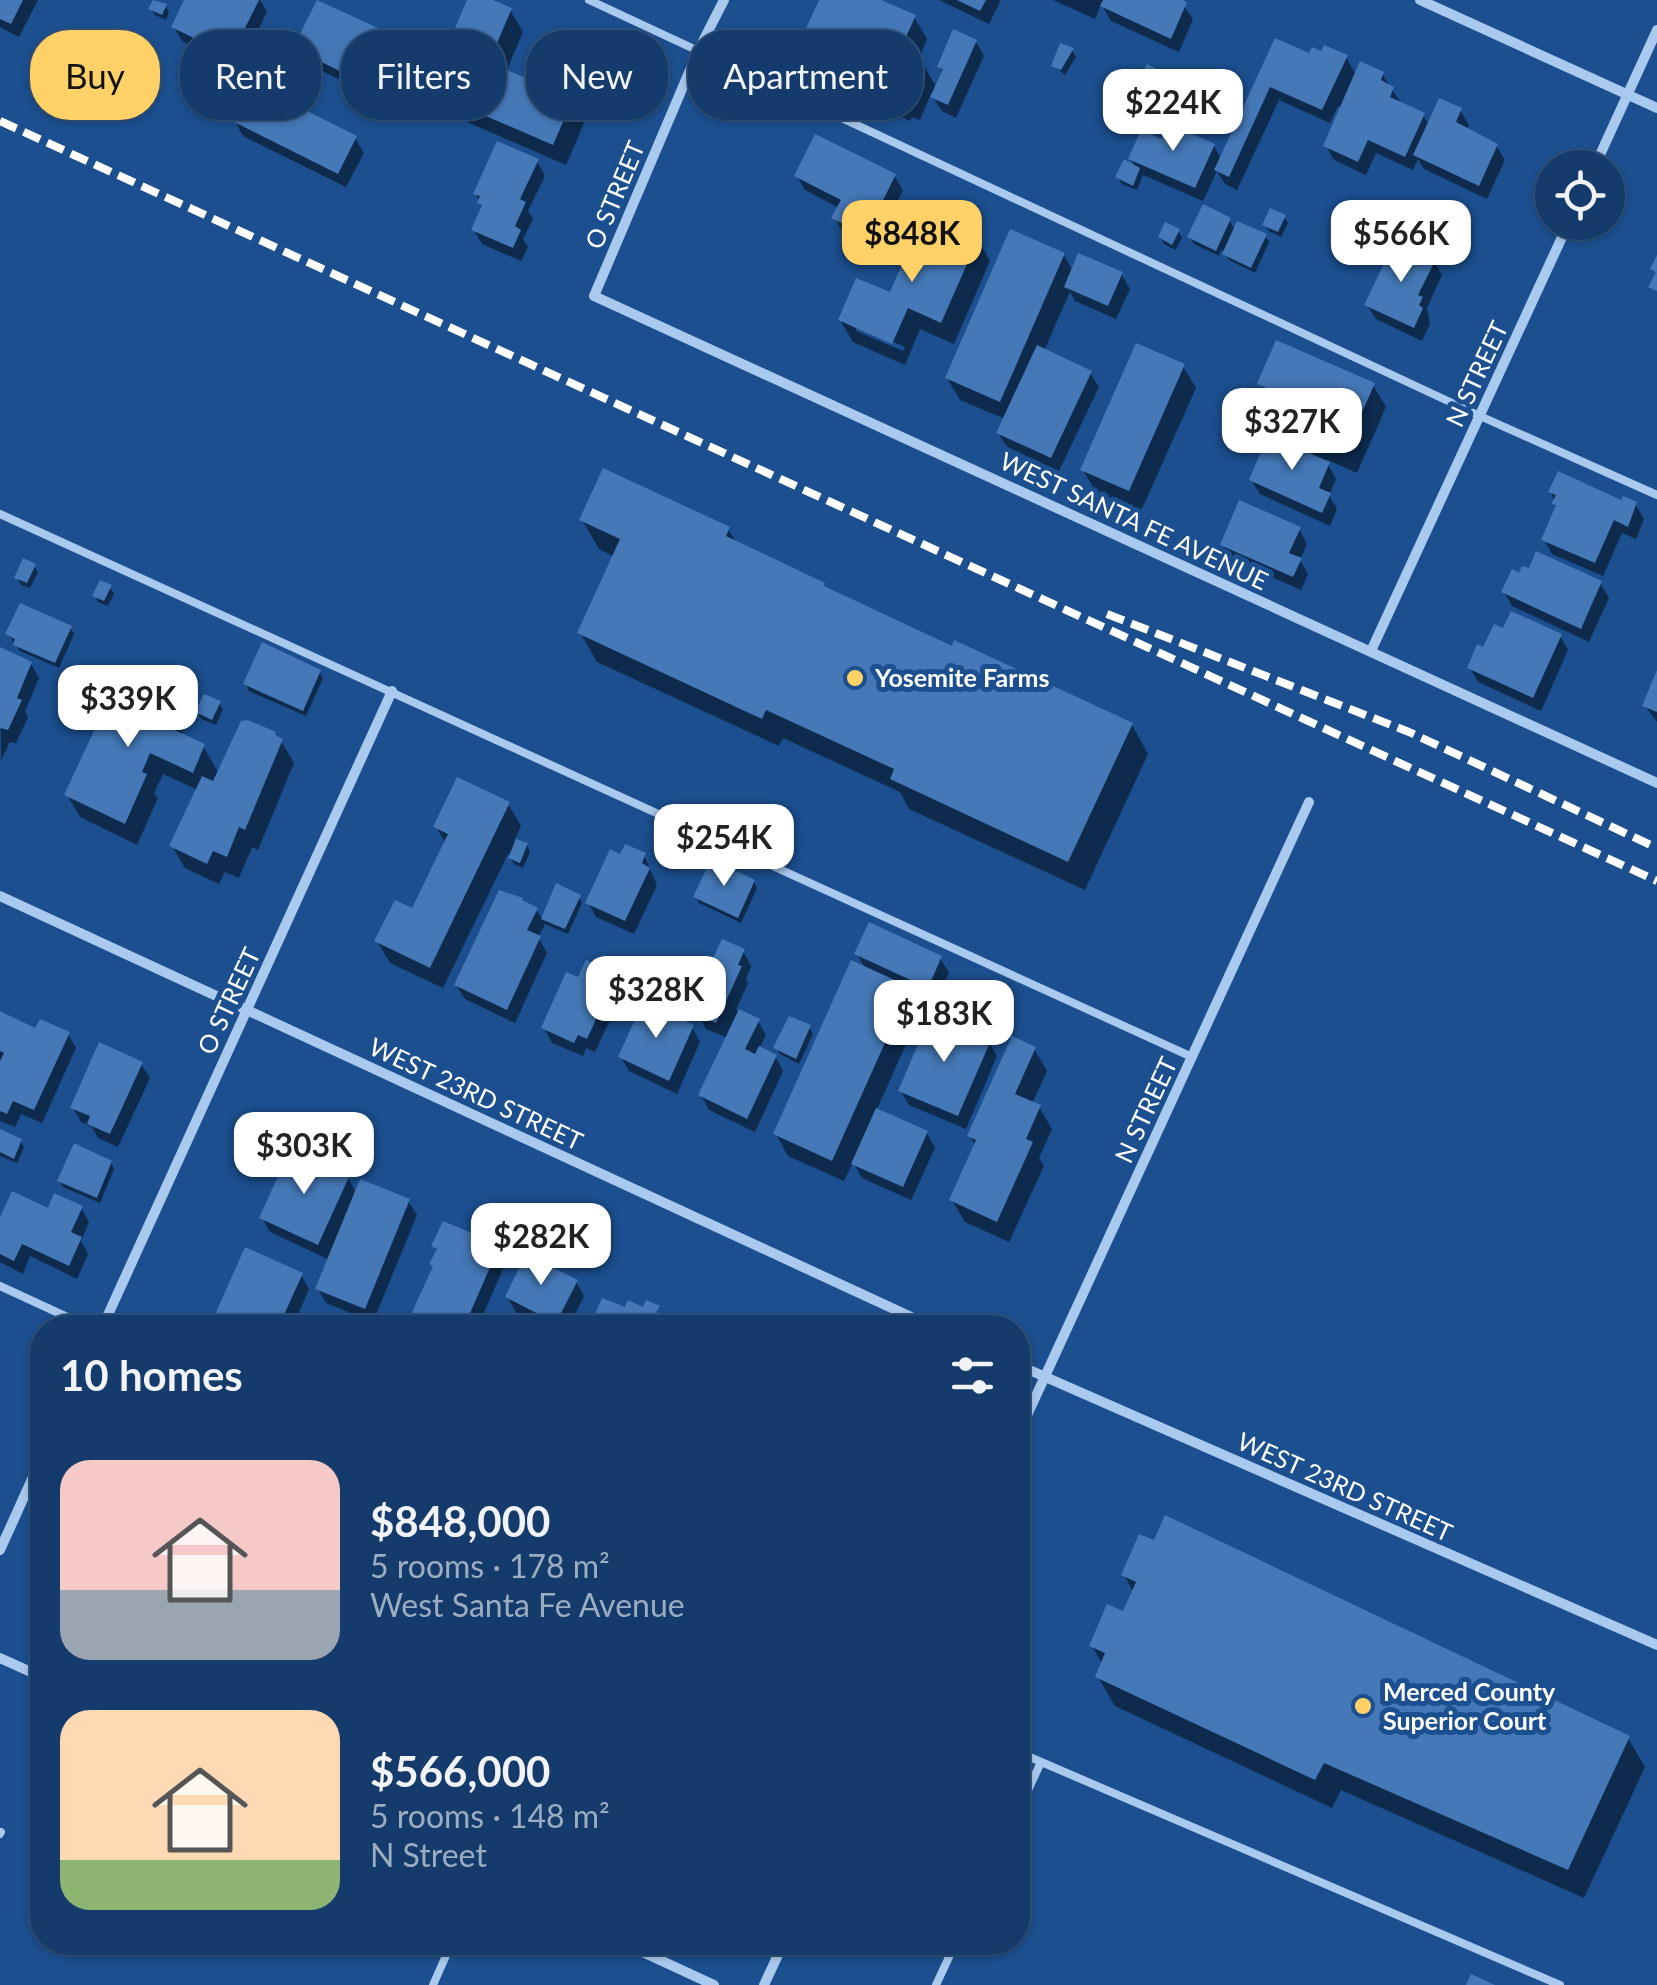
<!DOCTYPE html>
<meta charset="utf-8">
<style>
:root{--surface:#143b6b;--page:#1d4271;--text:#f1f3f6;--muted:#9dadc1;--line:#33557e;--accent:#ffd166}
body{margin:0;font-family:Lato,sans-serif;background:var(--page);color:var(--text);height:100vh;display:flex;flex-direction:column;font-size:38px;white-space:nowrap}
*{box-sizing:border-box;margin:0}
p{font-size:32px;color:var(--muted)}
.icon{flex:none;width:55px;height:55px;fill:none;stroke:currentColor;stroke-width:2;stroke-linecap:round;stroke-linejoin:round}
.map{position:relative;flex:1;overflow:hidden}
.details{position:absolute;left:30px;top:1315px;width:1000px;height:640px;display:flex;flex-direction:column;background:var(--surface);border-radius:40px;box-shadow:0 2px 8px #0004,0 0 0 2px var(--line)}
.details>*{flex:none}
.hud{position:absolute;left:30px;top:30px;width:1000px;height:90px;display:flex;gap:20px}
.controls{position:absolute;left:1535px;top:150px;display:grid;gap:20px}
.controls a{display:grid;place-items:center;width:90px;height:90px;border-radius:50%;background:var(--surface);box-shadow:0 2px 8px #0004,0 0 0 2px var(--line);font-size:50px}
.price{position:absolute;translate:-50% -85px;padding:0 22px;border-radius:20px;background:#fff;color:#222;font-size:32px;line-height:65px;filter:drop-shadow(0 2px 5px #0008)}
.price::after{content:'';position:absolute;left:50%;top:60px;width:30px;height:22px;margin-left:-15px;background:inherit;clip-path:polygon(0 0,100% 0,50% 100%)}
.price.selected{background:var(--accent);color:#111}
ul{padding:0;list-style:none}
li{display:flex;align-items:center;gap:30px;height:250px;padding:0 30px}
li span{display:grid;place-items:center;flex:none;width:280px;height:200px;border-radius:30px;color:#555}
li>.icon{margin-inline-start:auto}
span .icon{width:120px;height:120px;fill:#fffc;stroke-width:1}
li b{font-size:42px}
h2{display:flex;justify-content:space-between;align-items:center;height:120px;padding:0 30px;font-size:42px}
.tag{padding:0 35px;border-radius:40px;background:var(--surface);box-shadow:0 2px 8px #0004,0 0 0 2px var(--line);font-size:35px;line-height:90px}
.tag.selected{background:var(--accent);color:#111}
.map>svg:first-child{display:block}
.shadow{fill:#0007;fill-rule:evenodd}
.building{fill:#4478b7}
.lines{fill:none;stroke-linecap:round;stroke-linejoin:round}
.lane{stroke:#a9c9ee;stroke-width:8}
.street{stroke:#a9c9ee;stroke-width:10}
.rail{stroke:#fff;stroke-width:8;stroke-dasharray:18 8;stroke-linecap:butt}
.poi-dot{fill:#ffd166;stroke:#1b4f8f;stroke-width:4}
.labels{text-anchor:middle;stroke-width:10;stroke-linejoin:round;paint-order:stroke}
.street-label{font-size:25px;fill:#fff;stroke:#1b4f8f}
.poi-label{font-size:25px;font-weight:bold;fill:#fff;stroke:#1b4f8f;text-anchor:start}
</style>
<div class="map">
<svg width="1657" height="1985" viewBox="0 0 1657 1985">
<rect width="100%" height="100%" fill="#1b4f8f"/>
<path class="shadow" d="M0 0H38L19 37 0 27Z
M187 0H260L267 12 239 69 182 41 174 27Z
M470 0H486L510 10 523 32 506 72 572 101 584 123 566 165 444 112 431 90Z
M822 0H875L914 17 927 39 918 61 922 63 937 88 944 74 940 67 976 42 984 56 956 118 942 111 931 94 920 120 912 117 910 121 810 74 798 52Z
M939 0H1001L989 24Z
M1053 0H1180L1193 19 1179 52 1111 21 1101 4 1095 19Z
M166 6 169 12 166 20 155 15 151 9Z
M390 36 398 51 375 97 304 62 296 48Z
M1276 41 1311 57H1346L1356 75 1382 74 1401 103 1423 115 1429 125 1460 110 1469 125 1466 130 1496 145 1505 160 1487 199 1424 169 1418 159 1413 170 1376 153 1366 175 1334 160 1326 146 1342 108 1338 106 1330 123 1279 100 1237 190 1225 184 1217 171 1203 201 1143 175 1137 190 1122 184 1118 177 1136 168 1131 159 1163 142 1214 146 1221 159Z
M1072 50 1076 57 1065 75 1054 65Z
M235 121 355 138 364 153 346 187 243 136Z
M537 161 545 176 528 211 533 219 523 239 528 247 521 261 482 244 474 230 483 208 476 194Z
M797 176H894L903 190 874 248 843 232 834 217 839 208 805 190Z
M1284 217 1288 223 1281 237 1269 231 1265 224Z
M1229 219 1235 231 1265 236 1269 242 1255 273 1229 260 1222 249 1219 256 1194 244 1190 237Z
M1178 231 1182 237 1176 250 1164 244 1161 237Z
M977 239 990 261 954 344 920 329 905 365 853 342 840 320 891 296 958 244ZM856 325 905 347 903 351 856 331Z
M1370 239 1373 246 1367 260 1356 254 1352 248Z
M1064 255 1073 272 1121 274 1130 289 1116 319 1075 301 1070 292 1044 351 1090 373 1099 387 1059 471 1007 447 998 433 1005 419 960 400 947 378Z
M1434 261 1442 275 1427 308 1430 324 1422 341 1376 319 1367 305Z
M1183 366 1196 388 1141 511 1096 492 1083 470Z
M1260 384 1373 385 1386 407 1357 473 1325 459 1336 479 1329 495 1337 509 1330 526 1260 494 1251 480 1311 457 1296 430 1301 418 1272 406Z
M1551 492 1635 504 1644 519 1636 539 1622 533 1603 576 1552 554 1544 540 1557 509Z
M582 520 728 529 737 544 953 649 1132 725 1148 754 1085 890 909 809 900 792 783 738 779 746 597 662 580 632 615 557 599 549Z
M1299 529 1307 544 1300 560 1308 574 1301 590 1231 559 1222 545Z
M34 566 38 572 30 588 21 585 17 578Z
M1600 583 1609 598 1589 642 1512 606 1504 592Z
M110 587 114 594 108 606 98 602 95 595Z
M70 627 74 634 59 668 20 651 8 634Z
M1504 631 1560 636 1568 650 1541 711 1478 682 1470 668Z
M0 650 31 664 39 678 25 711 28 717 16 743 10 742 1 760Z
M319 672 323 678 306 716 249 691 246 684Z
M1657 676V722L1645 706Z
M159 694 184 729 181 736 203 746 219 774 281 741 294 763 258 850 252 847 239 878 225 872 219 884 185 868 172 846 198 790 163 774 154 793 158 798 137 845 80 817 67 795Z
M219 703 223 709 216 725 201 719 198 712Z
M508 804 521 826 514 841 527 845 530 852 523 868 514 864 508 854 443 988 390 963 377 941 413 912 446 844 436 827Z
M644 855 657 885 634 934 596 917 588 902Z
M754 882 757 888 741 923 699 903 696 897Z
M557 887 579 897 582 903 568 934 545 924 538 937 547 953 515 1023 465 999 456 985 524 904 536 910 543 920Z
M743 951 751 966 746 979 748 983 736 1010 758 1021 766 1035 759 1049 775 1056 783 1071 755 1132 709 1110 701 1095 728 1038 706 1029 698 1014 710 986 706 978Z
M857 954 940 958 949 973 936 1001 908 988 921 1011 876 1111 927 1133 935 1148 911 1200 862 1178 853 1162 844 1181 788 1156 776 1134 866 970Z
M616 975 624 990 595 1052 586 1048 583 1056 552 1043 544 1028 580 981Z
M0 1014 36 1031 68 1034 76 1048 42 1123 21 1114 15 1127 0 1121Z
M692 1027 700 1042 677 1094 629 1071 621 1057Z
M809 1027 813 1034 799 1064 780 1054 776 1048Z
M989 1042 997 1056 966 1129 909 1105 901 1091Z
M1034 1049 1047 1071 1032 1104 1039 1107 1052 1129 1039 1158 1044 1166 1009 1242 965 1222 952 1200 976 1147 970 1136Z
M141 1064 150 1078 118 1147 98 1138 92 1127 81 1122 73 1108Z
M0 1132 20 1141 24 1147 17 1163 0 1156Z
M111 1162 114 1169 100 1203 63 1187 60 1181Z
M348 1178 357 1194 408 1201 417 1215 373 1322 326 1303 318 1289 330 1260 270 1232 262 1218Z
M81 1208 89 1222 81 1241 88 1254 77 1279 30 1256 23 1274 0 1262V1223Z
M499 1244 508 1258 477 1328H408L435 1269 438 1252 434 1246Z
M301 1275 309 1289 292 1328H211Z
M576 1282 584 1296 568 1328H547L516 1312 507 1297Z
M1124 1575 1628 1738 1645 1767 1584 1898 1341 1790 1332 1808 1115 1706 1098 1677 1103 1665 1092 1646 1124 1615 1134 1593Z"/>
<path class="building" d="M0 0H23L11 24 0 19Z
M153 0 167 4 162 15 148 9Z
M184 0H259L231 56 171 27Z
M317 0 391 34 366 84 293 48Z
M467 0H493L512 8 489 62 573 99 553 145 428 91Z
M819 0H881L916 15 906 37 893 30 887 43 924 61 907 99 900 96 898 100 795 52Z
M957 0H986L980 11Z
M1103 0H1182L1187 2 1171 39 1100 6Z
M953 29 977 40 948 105 930 97 943 69 937 67Z
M1275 38 1309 53 1312 47 1321 51 1324 45 1348 55 1322 110 1270 87 1229 177 1214 170Z
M1060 43 1074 48 1061 70 1051 66Z
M1360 61 1384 72 1381 80 1394 87 1390 97 1425 113 1405 157 1368 140 1358 162 1323 146Z
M1147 64 1156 69 1152 79 1142 75Z
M251 83 357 136 338 174 232 121Z
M1439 98 1462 108 1456 122 1498 144 1479 186 1413 155Z
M1169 124 1215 144 1195 188 1128 159 1141 130 1161 139Z
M815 134 896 174 866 235 831 218 841 200 794 176Z
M497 141 539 159 520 199 526 202 515 226 521 230 513 248 471 230 482 205 477 203 480 196 473 194Z
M1124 159 1140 168 1133 186 1115 177Z
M1203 204 1231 218 1216 251 1187 237Z
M1270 208 1286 215 1278 232 1262 225Z
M1237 221 1267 234 1251 268 1222 254Z
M1165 222 1180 229 1172 245 1158 237Z
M919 225 957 241 962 230 979 237 941 323 908 308 892 344 838 320 856 278 890 292Z
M1010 229 1065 253 1000 402 945 378Z
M1357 230 1371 237 1364 255 1350 248Z
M1395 241 1436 259 1418 295 1423 297 1419 305 1423 308 1414 328 1364 305Z
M1078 253 1123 272 1108 306 1064 287Z
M1657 255V291L1648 287 1656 272 1650 269Z
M1276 340 1375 383 1344 453 1293 430 1304 405 1257 384Z
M1136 343 1185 364 1129 491 1080 470Z
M1037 345 1092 371 1051 458 996 433Z
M1268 435 1330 462 1319 488 1331 493 1322 513 1249 480Z
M603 468 730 527 726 536 825 583 824 586 952 646 954 640 1133 723 1068 862 890 779 894 769 766 710 762 719 577 633 620 539 579 520Z
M1558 471 1621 500 1623 496 1637 502 1628 527 1614 520 1595 563 1541 540 1556 505 1551 504 1556 495 1548 492Z
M1239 500 1301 527 1289 553 1302 558 1293 577 1220 545Z
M1536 551 1602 581 1581 629 1501 592 1512 569 1519 573 1522 566 1529 568Z
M23 558 36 564 27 583 14 578Z
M100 580 112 585 104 601 92 596Z
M20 603 72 626 55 663 13 645 15 639 5 634Z
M1511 611 1562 634 1533 698 1467 668 1477 644 1483 647 1494 624 1503 628Z
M262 642 321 670 303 711 243 684Z
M0 647 32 662 17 698 22 700 8 730 0 728Z
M1657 670V712L1642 706Z
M121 673 161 692 158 698 173 705 164 725 205 744 193 773 150 753 142 772 147 774 125 824 64 795Z
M204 694 221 701 212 720 195 712Z
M248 720 276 732 275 735 283 739 245 830 239 827 227 857 213 851 207 864 169 846 202 776 213 781 241 721Z
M457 777 510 802 430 968 374 941 395 900 412 908 448 834 433 827Z
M516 839 528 843 520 863 508 858Z
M625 844 646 853 642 863 650 868 625 921 585 903 610 849 620 854Z
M711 859 755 880 738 918 693 897Z
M556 883 581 895 565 929 541 919Z
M499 890 523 898 522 900 538 908 527 930 541 936 507 1010 454 985Z
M869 922 942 956 928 988 854 954Z
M722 939 745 949 738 965 742 966 716 1023 695 1014 710 981 703 979Z
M586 960 617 973 587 1039 578 1035 574 1043 541 1028 566 972 578 977Z
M851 960 910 987 832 1161 773 1134Z
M643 1002 694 1025 669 1081 618 1057Z
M739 1009 760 1019 745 1049 755 1054 759 1046 777 1055 747 1119 698 1095Z
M0 1011 35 1028 40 1019 70 1032 34 1110 13 1101 7 1114 0 1111V1061L4 1053 0 1051Z
M931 1014 991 1040 958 1116 898 1091Z
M789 1016 811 1025 796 1059 773 1048Z
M1012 1036 1036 1047 1015 1094 1041 1105 1026 1139 1033 1142 997 1222 949 1200 976 1140 967 1136Z
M99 1042 143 1062 110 1134 87 1124 90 1116 70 1108Z
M876 1108 928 1131 903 1187 851 1164Z
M0 1129 22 1139 14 1159 0 1152Z
M74 1143 112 1161 97 1198 57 1181Z
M290 1150 349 1177 318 1245 259 1218Z
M360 1179 410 1199 365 1309 315 1289Z
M12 1191 48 1208 54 1193 83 1206 71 1232 82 1237 69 1266 22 1244 14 1261 0 1254V1217Z
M443 1221 474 1234 475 1229 501 1242 464 1327 438 1315 432 1328H405L433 1266 429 1264 437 1249 431 1246Z
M245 1247 303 1273 278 1328H209Z
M526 1254 578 1280 556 1323 505 1297Z
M602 1298 625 1307 628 1300 643 1307 646 1300 660 1306 656 1312 670 1318 666 1328H589Z
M302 1315 330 1328H296Z
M502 1318 522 1328H498Z
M1165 1515 1630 1736 1568 1870 1324 1763 1315 1780 1095 1677 1105 1653 1089 1646 1107 1604 1123 1611 1136 1582 1121 1575 1139 1534 1154 1540Z
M1471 1974 1495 1985H1466Z"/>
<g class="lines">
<path class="lane" d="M589 0 1480 416 1657 495
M0 514 1192 1057
M0 1286 91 1328
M1018 1752 1560 1985
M1018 1812 1041 1762
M0 1834 1 1832
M433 1985 452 1942
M936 1985 956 1942"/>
<path class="street" d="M724 0 699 49 594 296 1657 783
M1420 0 1657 108
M1594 168 1657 30
M1371 651 1569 222
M0 896 935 1328
M102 1328 392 691
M1018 1365 1657 1645
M1018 1435 1309 802
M0 1550 42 1457
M0 1658 42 1677
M621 1942 714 1985
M764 1985 784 1942"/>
<path class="rail" d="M0 121 1657 881
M1107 614 1409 732 1657 848"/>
</g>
<g class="poi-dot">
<circle cx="855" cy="678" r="10"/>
<circle cx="1363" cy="1706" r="10"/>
</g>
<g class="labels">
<g class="street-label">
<text transform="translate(615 195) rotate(-67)" y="9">O STREET</text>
<text transform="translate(1477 374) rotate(-65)" y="9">N STREET</text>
<text transform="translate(1134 521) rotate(25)" y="9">WEST SANTA FE AVENUE</text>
<text transform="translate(229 1001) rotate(-65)" y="9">O STREET</text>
<text transform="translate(476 1094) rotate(25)" y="9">WEST 23RD STREET</text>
<text transform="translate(1146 1110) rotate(-65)" y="9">N STREET</text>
<text transform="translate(1345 1487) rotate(24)" y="9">WEST 23RD STREET</text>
</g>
<g class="poi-label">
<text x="875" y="687">Yosemite Farms</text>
<text x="1383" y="1701">Merced County<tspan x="1383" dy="29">Superior Court</tspan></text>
</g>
</g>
</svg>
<div class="controls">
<a><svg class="icon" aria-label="locate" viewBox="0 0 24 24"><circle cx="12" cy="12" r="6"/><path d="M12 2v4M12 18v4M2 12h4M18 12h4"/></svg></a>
</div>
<b class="price" style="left:1173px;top:154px">$224K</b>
<b class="price selected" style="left:912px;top:285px">$848K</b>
<b class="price" style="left:1401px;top:285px">$566K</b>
<b class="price" style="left:1292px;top:473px">$327K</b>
<b class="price" style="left:128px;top:750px">$339K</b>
<b class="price" style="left:724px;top:889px">$254K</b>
<b class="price" style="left:656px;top:1041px">$328K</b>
<b class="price" style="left:944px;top:1065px">$183K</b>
<b class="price" style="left:304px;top:1197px">$303K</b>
<b class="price" style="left:541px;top:1288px">$282K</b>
<div class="hud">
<a class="tag selected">Buy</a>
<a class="tag">Rent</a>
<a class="tag">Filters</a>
<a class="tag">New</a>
<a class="tag">Apartment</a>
</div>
<section class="details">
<h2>10 homes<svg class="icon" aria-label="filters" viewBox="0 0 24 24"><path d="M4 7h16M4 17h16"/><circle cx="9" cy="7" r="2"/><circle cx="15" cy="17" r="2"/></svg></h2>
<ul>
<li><span style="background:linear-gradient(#f6c9c9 65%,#9aa5b1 0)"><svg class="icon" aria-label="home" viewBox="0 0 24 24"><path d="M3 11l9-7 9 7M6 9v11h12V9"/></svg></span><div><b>$848,000</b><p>5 rooms · 178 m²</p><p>West Santa Fe Avenue</p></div></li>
<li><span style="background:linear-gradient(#ffd9b3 75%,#8fb573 0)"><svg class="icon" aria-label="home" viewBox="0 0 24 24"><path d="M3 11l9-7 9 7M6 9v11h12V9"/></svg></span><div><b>$566,000</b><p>5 rooms · 148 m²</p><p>N Street</p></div></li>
</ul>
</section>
</div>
